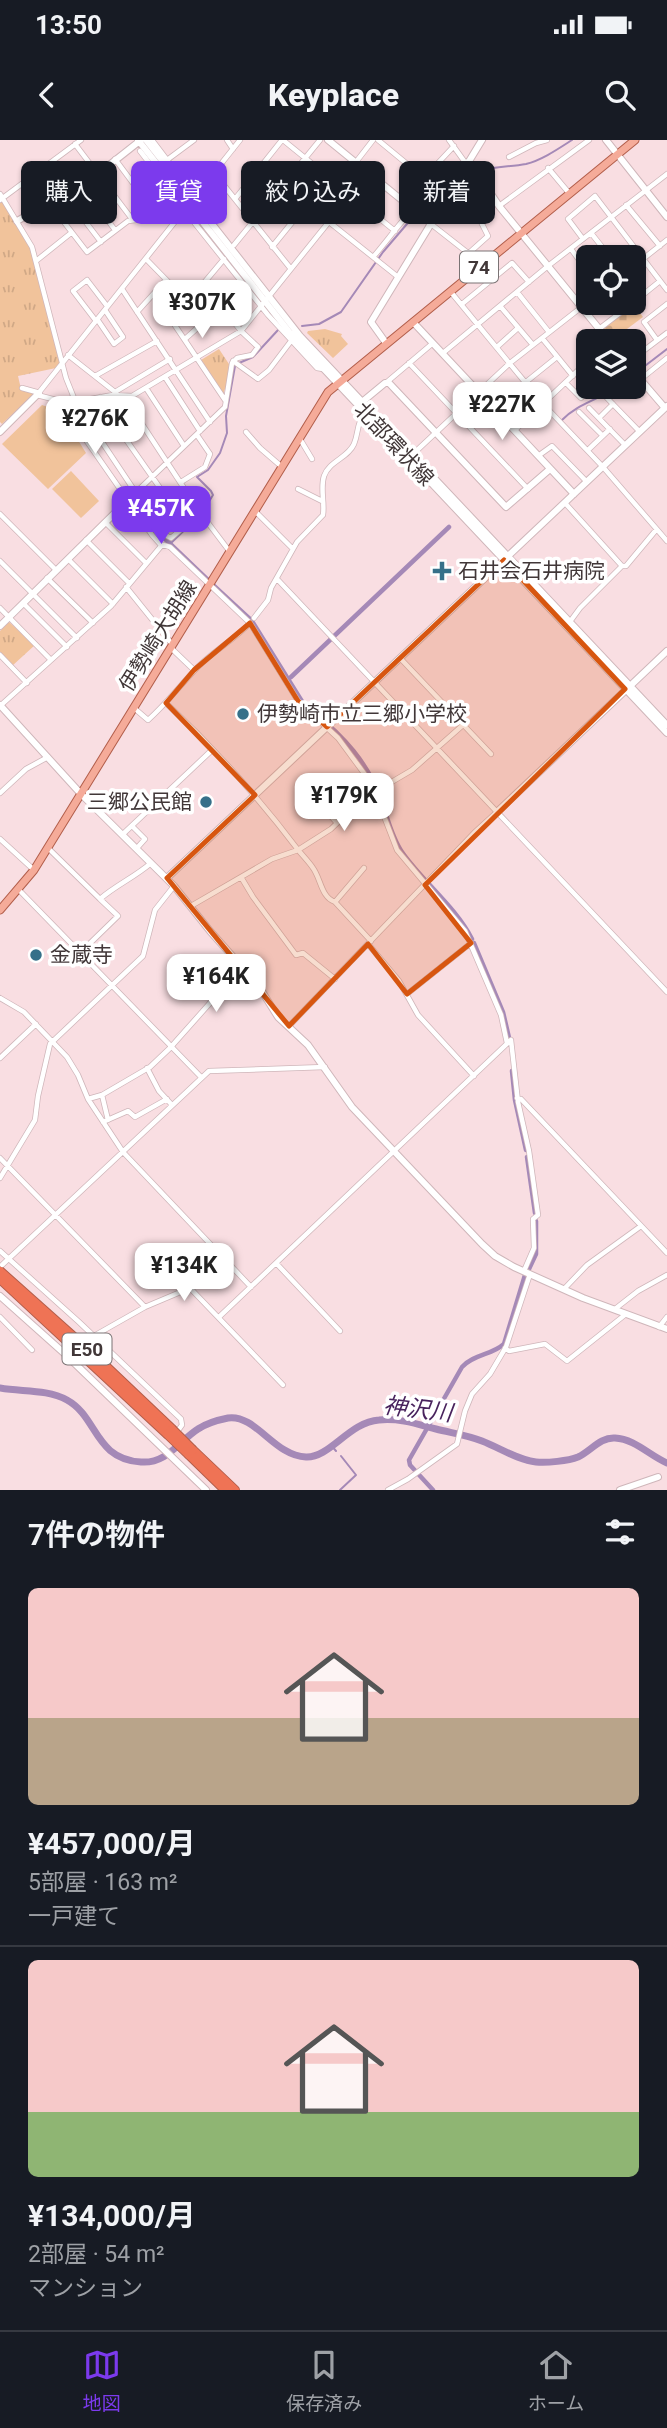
<!DOCTYPE html>
<html lang="ja">
<meta charset="utf-8">
<style>
:root{--surface:#171b24;--page:#242831;--text:#f1f3f6;--muted:#9ea1a6;--line:#363941;--accent:#7c3aed}
body{margin:0;font-family:Roboto,"Noto Sans JP",sans-serif;background:var(--page);color:var(--text);height:100vh;display:flex;flex-direction:column;font-size:26px;white-space:nowrap}
*{box-sizing:border-box;margin:0}
p{font-size:23px;color:var(--muted)}
.icon{flex:none;width:38px;height:38px;fill:none;stroke:currentColor;stroke-width:2;stroke-linecap:round;stroke-linejoin:round}
.map{position:relative;height:1350px;overflow:hidden}
.drawer{display:flex;flex-direction:column;background:var(--surface);flex:1}
.drawer>*{flex:none}
.guide{position:absolute;left:21px;top:21px;width:626px;height:63px;display:flex;gap:14px}
.fabs{position:absolute;left:576px;top:105px;display:grid;gap:14px}
.fabs a{display:grid;place-items:center;width:70px;height:70px;border-radius:10px;background:var(--surface);box-shadow:0 2px 5px #0004;font-size:35px}
.price{position:absolute;translate:-50% -60px;padding:0 16px;border-radius:14px;background:#fff;color:#222;font-size:23px;line-height:46px;filter:drop-shadow(0 2px 4px #0008)}
.price::after{content:'';position:absolute;left:50%;top:42px;width:21px;height:16px;margin-left:-10px;background:inherit;clip-path:polygon(0 0,100% 0,50% 100%)}
.price.selected{background:var(--accent);color:#fff}
ul{padding:0;list-style:none}
li{display:grid;align-content:center;gap:14px;height:371px;padding:0 28px}
li+li{border-top:2px solid var(--line)}
li span{display:grid;place-items:center;height:217px;border-radius:10px;color:#555}
li>.icon{margin-inline-start:auto}
span .icon{width:126px;height:126px;fill:#fffc;stroke-width:1}
li b{font-size:30px}
h2{display:flex;justify-content:space-between;align-items:center;height:84px;padding:0 28px;font-size:30px}
.tag{padding:0 24px;border-radius:10px;background:var(--surface);box-shadow:0 2px 5px #0004;font-size:24px;line-height:63px}
.tag.selected{background:var(--accent);color:#fff}
.status{display:flex;justify-content:space-between;align-items:center;height:49px;padding:0 35px;background:var(--surface);direction:ltr}
.status svg{height:19px;fill:currentColor}
header{display:flex;justify-content:space-between;align-items:center;height:91px;padding:0 28px;background:var(--surface);font-size:32px;font-weight:800}
.menu{display:flex;justify-content:space-around;align-items:center;height:98px;border-top:2px solid var(--line);background:var(--surface);font-size:19px;color:var(--muted)}
.menu a{display:grid;justify-items:center;gap:4px}
.menu .selected{color:var(--accent)}
.map>svg:first-child{display:block}
.green{fill:#f1c39b}
.cemetery{fill:url(#cemetery-stones)}
.park{fill:url(#park-tufts)}
.lines{fill:none;stroke-linecap:round;stroke-linejoin:round}
.stream{stroke:#a589b7;stroke-width:2}
.canal{stroke:#a589b7;stroke-width:4.5}
.river{stroke:#a589b7;stroke-width:7}
.street-casing{stroke:#cfb6ba;stroke-width:6}
.secondary-casing{stroke:#cfb6ba;stroke-width:8}
.primary-casing{stroke:#b25e4b;stroke-width:9}
.highway-casing{stroke:#b25e4b;stroke-width:10}
.street{stroke:#fff;stroke-width:4.5}
.secondary{stroke:#fff;stroke-width:6}
.primary{stroke:#f5ab99;stroke-width:7}
.highway{stroke:#ef7355;stroke-width:8}
.highway-bridge-casing{stroke:#b25e4b;stroke-width:10;stroke-linecap:butt}
.highway-bridge{stroke:#ef7355;stroke-width:8}
.marked{fill:#d75610;fill-opacity:0.2;stroke:#d75610;stroke-width:5;stroke-linejoin:round}
.poi-dot{fill:#367089;stroke:#fff;stroke-width:2.5}
.labels{text-anchor:middle;stroke-width:7;stroke-linejoin:round;paint-order:stroke}
.shield{fill:#fff;stroke:#7a7374;stroke-width:2}
.shield-label{font-size:19px;font-weight:bold;fill:#413738}
.street-label{font-size:21px;fill:#413738;stroke:#fff}
.poi-label{font-size:21px;fill:#413738;stroke:#fff;text-anchor:start}
.water-label{font-size:23px;font-style:italic;fill:#49235d;stroke:#fff}
</style>
<div class="status"><b>13:50</b><svg viewBox="0 0 49 12"><path d="M0 12V9h3v3zM5 12V6h3v6zM10 12V3h3v9zM15 12V0h3v12zM26 1h20v11H26zM47 4h2v5h-2z"/></svg></div>
<header><svg class="icon" aria-label="back" viewBox="0 0 24 24"><path d="M15 5l-7 7 7 7"/></svg>Keyplace<svg class="icon" aria-label="search" viewBox="0 0 24 24"><circle cx="10" cy="10" r="6"/><path d="M15 15l6 6"/></svg></header>
<div class="map">
<svg width="667" height="1350" viewBox="0 0 667 1350">
<defs>
<pattern id="cemetery-stones" width="16" height="16" patternUnits="userSpaceOnUse" patternTransform="scale(1.75)"><rect width="16" height="16" fill="#f1c39b"/><path d="M2 7V4a2 2 0 0 1 4 0v3zM10 15v-3a2 2 0 0 1 4 0v3z" fill="#d0a886"/></pattern>
<pattern id="park-tufts" width="24" height="20" patternUnits="userSpaceOnUse" patternTransform="scale(1.75)"><rect width="24" height="20" fill="#f1c39b"/><path d="M3 7l-1-3M5 7V3M7 7l1-3M15 17l-1-3M17 17v-4M19 17l1-3" fill="none" stroke="#d0a886"/></pattern>
</defs>
<rect width="100%" height="100%" fill="#f9dee2"/>
<path class="green" d="M42 265 60 271 86 313 48 349 2 304Z
M71 331 99 361 81 378 52 349Z"/>
<path class="cemetery" d="M634 165 643 177 611 201 603 189Z"/>
<path class="park" d="M307 22 346 54 329 78 287 46 304 23Z
M2 60 32 110 61 221 56 228 18 236 21 249 34 254 2 284 0 282V62Z
M325 189 342 194 341 196 348 204 333 218 307 193 308 191Z
M219 209 229 224 228 241 223 254 201 220Z
M9 482 35 505 12 526 0 513V491Z"/>
<g class="lines">
<path class="stream" d="M480 31C495 26 510 27 526 24 542 20 558 9 572 0
M463 36 475 33
M302 186 319 184 341 172 383 112 424 64 448 41
M239 223 253 217 278 190
M637 232 667 209
M562 280C579 263 597 261 616 247
M203 371 213 355 211 351 197 337 208 330 220 313 227 293 226 276 235 226
M170 404 199 376
M331 1305 336 1311
M340 1350 356 1335 341 1316"/>
<path class="canal" d="M70 258 71 260
M75 266 76 268
M135 358 163 397 210 442
M213 445 252 481 303 563
M291 537 449 387
M315 574C343 595 368 624 380 657 387 675 391 696 402 712 423 742 455 766 472 799
M474 803 503 872 510 902
M512 931 515 960 526 1010
M527 1017 535 1073
M529 1129 536 1114V1081
M433 1350 410 1325 409 1320 462 1227C474 1214 492 1215 504 1204L525 1135"/>
<path class="river" d="M0 1248C22 1252 47 1249 67 1260 98 1277 94 1319 141 1322 167 1324 179 1301 198 1289 207 1283 218 1280 228 1278 256 1274 274 1316 306 1317 330 1318 349 1282 379 1280 400 1278 417 1284 436 1289 452 1293 467 1295 482 1301 500 1308 518 1320 536 1322 547 1323 568 1321 578 1317 591 1311 600 1297 615 1298 635 1299 650 1316 667 1323"/>
<defs>
<path id="street" d="M152 0 190 50
M227 0 233 9
M240 0 37 255 68 263 113 255 132 256 241 191 369 32
M283 0 395 91
M378 0 435 47
M449 0 467 25
M75 4 132 79
M140 11 181 64
M509 17 536 3 547 0
M115 19 150 66
M167 20 194 0
M356 22 373 0
M548 28 569 53
M214 33 291 129
M30 38 87 112 128 81 136 80 169 48
M424 38 454 6
M81 45 115 90
M284 46 398 137
M0 54 32 107 66 238 74 258 96 293 138 356 167 396 171 398 192 380 199 371
M65 55 101 102
M448 56 481 82 488 96 469 113
M235 59 282 0
M0 60 81 0
M626 65 660 106
M499 66 589 0
M185 71 268 175 317 228 323 229
M431 84 482 124
M591 93 610 117
M583 99 568 79 595 56 667 150
M234 105 320 0
M272 107 307 64
M571 109 588 132
M374 116C397 89 426 45 461 33
M595 117 604 109
M146 119 189 163
M224 119 172 181 225 260
M36 121 71 93
M634 126 667 100
M122 149 210 282
M450 151 543 264 603 327 667 401
M517 152 549 192
M634 162 660 141
M462 164 512 123 529 142
M500 166 533 205
M137 172 166 140
M97 179 114 204 123 197 105 170
M96 181 73 151 87 140 107 166
M599 189 633 163
M542 198 573 236
M185 199 222 166
M657 200 644 182 667 164
M497 207 518 188
M443 213 548 126 667 34
M68 215 115 252 170 219
M634 218 667 193
M233 221 258 239 269 230 291 201
M409 223 528 349
M95 236 157 201
M165 237 200 291
M641 239 667 218
M387 242 433 203
M526 242 557 217
M566 243 581 258 592 247
M22 248 40 253
M146 248 184 306
M100 257 120 291 186 385
M127 257 138 278 199 371 230 412
M607 258 640 292
M68 263 86 300 152 395 160 404 170 407 250 483 298 561 338 598 366 636 375 653 397 710 465 791 501 875 507 903
M589 268 625 305
M579 272 603 296
M599 278 613 264
M515 290 588 221
M246 292 260 308 282 327
M300 299 312 319
M588 310 610 289
M412 315 510 223 588 162
M538 316 552 306 587 342
M181 342 205 327 210 314 197 295
M298 349 322 361
M128 360 225 267 232 223 237 218 252 215 258 207 241 191 204 144
M565 363 622 426
M255 371 293 409
M0 374 56 430
M105 382 146 423
M86 400 129 443
M68 419 113 464
M0 421 77 498
M47 438 93 483
M278 440 667 852
M126 447 172 504
M23 463 67 507
M0 468 51 520
M254 478 268 460 271 448 297 402 323 375C325 362 320 349 324 336 329 321 348 318 354 304 359 292 356 283 366 273
M569 483 580 468 622 426H626L656 390
M171 508 194 530
M0 515 27 543
M400 518 491 614
M166 563C215 609 259 658 299 711 304 717 309 722 313 728 321 739 321 757 335 762L371 801
M0 566 111 466 162 405
M134 568 148 580C165 565 178 548 194 531 210 513 233 501 250 483
M0 653 26 629 48 617
M337 683 316 660 334 642 356 665
M132 686 145 699 137 708
M123 694 212 610
M0 699 34 730
M48 708 100 759C116 745 135 737 151 723
M241 737 253 757 296 815 303 813 335 839
M19 750 201 937
M335 762 364 728
M191 766 272 719 298 710 331 689 361 660 412 630 463 585
M368 804 399 841 418 875 474 936
M81 812 118 776 100 759
M407 854 471 803
M0 858 24 872 67 917 78 935 88 959 123 1012 251 1147
M289 886 474 693 497 672
M511 900 518 962 529 1011 538 1075 533 1079 534 1108 524 1131
M0 918 36 884
M147 928 159 951 172 965
M102 955 108 980
M517 958 521 959 667 1113
M88 959 102 955 150 927 170 908 242 827
M103 982 128 971 135 977 167 959
M0 1018 145 1167
M0 1038 35 980 38 956 50 904 143 816 155 770 174 746
M0 1111 79 1182 181 1279 182 1285 177 1292
M276 1123 340 1191
M2 1125 209 931 325 927
M565 1148 587 1125 641 1086
M615 1169 638 1151 667 1135
M0 1177 32 1210
M219 1177 511 900
M659 1187 667 1177
M85 1201 145 1167 190 1148 283 1245
M505 1208 509 1211 545 1204 567 1221 626 1174
M388 1350 408 1339 457 1304 465 1271 472 1254 490 1234 506 1207 530 1134"/>
<path id="secondary" d="M138 0 290 193 667 593
M146 0 300 196 667 585
M328 0 430 83
M606 0 667 77
M469 21 499 66 609 201
M17 81 89 41 141 0
M413 182 574 354
M386 203 371 182 482 0
M634 232 665 268
M362 262 385 243H389L506 367 550 329
M0 292 37 255
M0 486 128 360
M0 565 81 654 174 746 210 791 258 845 278 877 308 905 352 967 482 1104 495 1116 514 1127 583 1158 667 1189
M497 672 667 511
M167 738 667 266
M0 1156 65 1214 206 1350
M620 1350 658 1337"/>
<path id="primary" d="M0 770 34 730 328 252 635 0"/>
<path id="highway" d="M0 1131 93 1214 172 1289
M0 1139 167 1294
M193 1310 235 1350
M189 1315 225 1350"/>
</defs>
<use href="#street" class="street-casing"/>
<use href="#secondary" class="secondary-casing"/>
<use href="#primary" class="primary-casing"/>
<use href="#highway" class="highway-casing"/>
<use href="#street" class="street"/>
<use href="#secondary" class="secondary"/>
<use href="#primary" class="primary"/>
<use href="#highway" class="highway"/>
<defs>
<path id="highway-bridge" d="M172 1289 193 1310
M167 1294 189 1315"/>
</defs>
<use href="#highway-bridge" class="highway-bridge-casing"/>
<use href="#highway-bridge" class="highway-bridge"/>
</g>
<path class="marked" d="M504 420 625 549 425 745 471 803 407 854 368 804 289 886 167 738 255 655 166 563 194 530 250 483 298 561 327 587Z"/>
<g class="poi-dot">
<path d="M438.5 420.5h7v7h7v7h-7v7h-7v-7h-7v-7h7z"/>
<circle cx="243" cy="574" r="7"/>
<circle cx="206" cy="662" r="7"/>
<circle cx="36" cy="815" r="7"/>
</g>
<g class="labels">
<g class="shield">
<rect x="460" y="111.5" width="38" height="31" rx="5"/>
<rect x="62.5" y="1193.5" width="49" height="31" rx="5"/>
</g>
<g class="shield-label">
<text x="479" y="134">74</text>
<text x="87" y="1216">E50</text>
</g>
<g class="street-label">
<text transform="translate(394 304) rotate(47)" y="7">北部環状線</text>
<text transform="translate(158 496) rotate(-58)" y="7">伊勢崎大胡線</text>
</g>
<g class="poi-label">
<text x="458" y="438">石井会石井病院</text>
<text x="257" y="581">伊勢崎市立三郷小学校</text>
<text x="192" y="669" text-anchor="end">三郷公民館</text>
<text x="50" y="822">金蔵寺</text>
</g>
<g class="water-label">
<text transform="translate(418 1269) rotate(7)" y="8">神沢川</text>
</g>
</g>
</svg>
<div class="fabs">
<a><svg class="icon" aria-label="locate" viewBox="0 0 24 24"><circle cx="12" cy="12" r="6"/><path d="M12 2v4M12 18v4M2 12h4M18 12h4"/></svg></a>
<a><svg class="icon" aria-label="layers" viewBox="0 0 24 24"><path d="M12 4l9 5-9 5-9-5zM3 14l9 5 9-5"/></svg></a>
</div>
<b class="price" style="left:202px;top:200px">¥307K</b>
<b class="price" style="left:502px;top:302px">¥227K</b>
<b class="price" style="left:95px;top:316px">¥276K</b>
<b class="price selected" style="left:161px;top:406px">¥457K</b>
<b class="price" style="left:344px;top:693px">¥179K</b>
<b class="price" style="left:216px;top:874px">¥164K</b>
<b class="price" style="left:184px;top:1163px">¥134K</b>
<div class="guide">
<a class="tag">購入</a>
<a class="tag selected">賃貸</a>
<a class="tag">絞り込み</a>
<a class="tag">新着</a>
</div>
</div>
<section class="drawer">
<h2>7件の物件<svg class="icon" aria-label="filters" viewBox="0 0 24 24"><path d="M4 7h16M4 17h16"/><circle cx="9" cy="7" r="2"/><circle cx="15" cy="17" r="2"/></svg></h2>
<ul>
<li><span style="background:linear-gradient(#f6c9c9 60%,#b9a48a 0)"><svg class="icon" aria-label="home" viewBox="0 0 24 24"><path d="M3 11l9-7 9 7M6 9v11h12V9"/></svg></span><div><b>¥457,000/月</b><p>5部屋 · 163 m²</p><p>一戸建て</p></div></li>
<li><span style="background:linear-gradient(#f6c9c9 70%,#8fb573 0)"><svg class="icon" aria-label="home" viewBox="0 0 24 24"><path d="M3 11l9-7 9 7M6 9v11h12V9"/></svg></span><div><b>¥134,000/月</b><p>2部屋 · 54 m²</p><p>マンション</p></div></li>
</ul>
</section>
<nav class="menu">
<a class="selected"><svg class="icon" aria-label="map" viewBox="0 0 24 24"><path d="M3 6l6-2 6 2 6-2v14l-6 2-6-2-6 2zM9 4v14M15 6v14"/></svg>地図</a>
<a><svg class="icon" aria-label="saved" viewBox="0 0 24 24"><path d="M7 4h10v16l-5-4-5 4z"/></svg>保存済み</a>
<a><svg class="icon" aria-label="home" viewBox="0 0 24 24"><path d="M3 11l9-7 9 7M6 9v11h12V9"/></svg>ホーム</a>
</nav>
